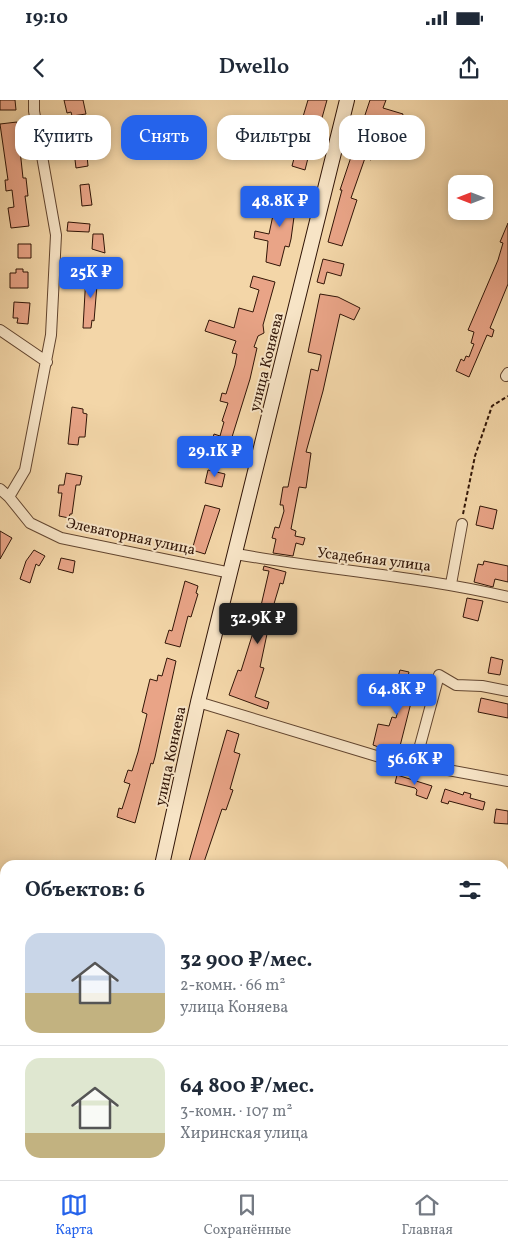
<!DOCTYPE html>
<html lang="ru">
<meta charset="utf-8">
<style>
:root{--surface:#fff;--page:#f6f6f7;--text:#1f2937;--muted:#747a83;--line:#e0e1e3;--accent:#2563eb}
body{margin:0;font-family:Vollkorn,serif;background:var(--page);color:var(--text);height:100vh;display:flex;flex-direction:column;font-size:19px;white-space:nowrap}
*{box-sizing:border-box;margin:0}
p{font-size:16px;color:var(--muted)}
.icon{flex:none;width:28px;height:28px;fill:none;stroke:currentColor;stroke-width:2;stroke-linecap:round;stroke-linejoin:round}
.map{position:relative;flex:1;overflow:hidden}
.side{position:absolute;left:0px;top:760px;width:509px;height:320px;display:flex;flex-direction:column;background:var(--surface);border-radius:15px 15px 0 0;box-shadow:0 2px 8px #0003}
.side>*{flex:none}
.top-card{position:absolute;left:15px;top:15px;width:479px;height:45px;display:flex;gap:10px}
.needle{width:32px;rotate:270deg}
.controls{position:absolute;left:448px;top:75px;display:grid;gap:10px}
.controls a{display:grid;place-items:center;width:45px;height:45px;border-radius:10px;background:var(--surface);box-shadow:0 2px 8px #0003;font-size:25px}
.price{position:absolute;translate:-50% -42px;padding:0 11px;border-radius:5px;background:var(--accent);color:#fff;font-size:16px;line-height:32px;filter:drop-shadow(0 1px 2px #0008)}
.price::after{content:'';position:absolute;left:50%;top:30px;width:15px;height:11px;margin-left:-8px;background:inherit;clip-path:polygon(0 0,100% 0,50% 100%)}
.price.current{background:#222;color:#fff}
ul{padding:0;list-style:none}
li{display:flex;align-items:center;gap:15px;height:125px;padding:0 25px}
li+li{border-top:1px solid var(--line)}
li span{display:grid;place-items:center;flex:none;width:140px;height:100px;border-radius:15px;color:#555}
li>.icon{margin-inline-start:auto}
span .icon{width:60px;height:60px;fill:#fffc;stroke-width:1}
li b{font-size:21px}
h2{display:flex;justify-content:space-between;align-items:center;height:60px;padding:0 25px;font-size:21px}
.chip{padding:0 18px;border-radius:15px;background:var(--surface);box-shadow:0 2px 8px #0003;font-size:18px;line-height:45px}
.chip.current{background:var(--accent);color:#fff}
.status{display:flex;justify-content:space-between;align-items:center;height:35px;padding:0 25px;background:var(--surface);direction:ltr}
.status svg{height:14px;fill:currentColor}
header{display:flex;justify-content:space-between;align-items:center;height:65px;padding:0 25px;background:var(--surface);font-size:22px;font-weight:600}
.tab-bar{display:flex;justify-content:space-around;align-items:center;height:70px;border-top:1px solid var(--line);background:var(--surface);font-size:14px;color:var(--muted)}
.tab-bar a{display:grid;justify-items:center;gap:2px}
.tab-bar .current{color:var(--accent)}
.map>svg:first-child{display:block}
.building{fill:#e9a487;stroke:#311507}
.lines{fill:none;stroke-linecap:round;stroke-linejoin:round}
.lane-casing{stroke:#62452f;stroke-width:7}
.street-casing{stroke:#62452f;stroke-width:12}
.secondary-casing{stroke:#311507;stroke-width:16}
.path{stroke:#311507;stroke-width:2;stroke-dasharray:4 2.5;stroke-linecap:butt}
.lane{stroke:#f7e4c6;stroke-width:5}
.street{stroke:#f7e4c6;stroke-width:10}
.secondary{stroke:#f7e4c6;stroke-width:14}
.labels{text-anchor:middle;stroke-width:4;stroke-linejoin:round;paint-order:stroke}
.street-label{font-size:15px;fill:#311507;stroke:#f7e4c6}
</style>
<div class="status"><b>19:10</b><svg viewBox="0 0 49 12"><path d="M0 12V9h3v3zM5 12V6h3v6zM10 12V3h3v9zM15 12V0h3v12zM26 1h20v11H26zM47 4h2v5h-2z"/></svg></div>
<header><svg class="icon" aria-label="back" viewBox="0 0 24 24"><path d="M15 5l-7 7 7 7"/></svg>Dwello<svg class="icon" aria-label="share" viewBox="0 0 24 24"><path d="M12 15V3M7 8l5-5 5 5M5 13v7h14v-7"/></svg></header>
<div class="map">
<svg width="508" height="1080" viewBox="0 0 508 1080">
<rect width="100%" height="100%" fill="#f3d6a8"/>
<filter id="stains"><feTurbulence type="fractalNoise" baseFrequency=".004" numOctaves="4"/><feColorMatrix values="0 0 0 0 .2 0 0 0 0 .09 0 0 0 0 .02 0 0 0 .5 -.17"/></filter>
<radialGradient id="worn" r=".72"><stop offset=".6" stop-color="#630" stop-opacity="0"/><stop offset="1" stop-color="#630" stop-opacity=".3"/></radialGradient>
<path class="building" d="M0 0H15L16 10H0Z
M64 0H83L86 14 72 16 71 12 67 13Z
M308 0H327L320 25 302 20Z
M370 0H386L383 8 403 14 401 22 382 16 379 26H377L369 51 373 52 371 60 365 58 351 98 357 100 342 146 328 142 342 90H340Z
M17 22 23 78H26L28 96H25L29 126 11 128 8 108 14 107 12 90 6 91 5 80H8L0 24Z
M91 29 92 44 86 45 88 66 76 68 73 43H69V36L81 35V30Z
M296 51 309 54 305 70 292 66Z
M89 84 92 105 82 106 80 85Z
M275 93 288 94 300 98 294 117 291 139 289 147 285 146 280 166 266 162 268 141 254 138 255 131 269 134 276 101Z
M68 122 90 124 89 132 67 131Z
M508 123V184L490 228 494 230 492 237 487 235 469 277 456 271 461 259 464 261 466 256 469 257 474 244 471 243 474 232 468 230 498 160 503 143 500 142Z
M93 134H103L105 153 92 149Z
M18 144H31V158H18Z
M323 159 344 164 341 176 327 172 324 184 317 182Z
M16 169H23V172H28V188H10V173H16Z
M86 175 103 177 101 186 97 185 94 221 92 220 91 228H83Z
M253 176 275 182 263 225 264 233 258 236 254 247 257 248 250 279 232 337 239 339 237 346 231 344 227 358 209 352 214 334 220 336 224 322 222 321 228 303 220 301 222 293 226 294 235 265 237 254 232 253 236 241 205 231 209 220 234 228 239 208 253 212 259 190 250 187Z
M320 194 338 197 360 208 354 220 340 214 323 291 306 352 311 353 306 388 299 387 291 429 296 431 295 436 305 438 303 445 296 443 293 456 273 453 276 439 272 438 275 427 279 428 284 411 283 405H280L283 387H288L311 269 318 271 321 257V255L308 252Z
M14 202 30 203 28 224 17 223 18 218H13Z
M72 307 83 309V313L87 314 85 337H79L78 345 68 344Z
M208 370 225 374 222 387 205 383Z
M66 373 82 376 80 385H76L72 414H70L69 418 59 416 62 393H58L59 385H64Z
M205 405 220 409 205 454 192 450Z
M480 406 497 410 493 429 476 425Z
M0 431 12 438 0 459Z
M34 450 45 456 39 466 36 464 30 483 20 479 26 461Z
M61 458 75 461 73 473 58 469Z
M484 461 508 466V482L495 479 493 487 474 482 478 464 483 465Z
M264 466 286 472 283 484 280 483 279 487 265 534H267L260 567 264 568 255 597 269 602 267 609 229 595 238 570 241 571 260 510 269 471 263 470Z
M185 481 198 486 196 493 198 494 191 517 188 516 180 547 165 543 169 530 172 531Z
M467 498 483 501 478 521 463 517Z
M491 557 503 560 500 575 488 573Z
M167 558 176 561 155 657 153 664 151 663 135 723 117 717 119 708 122 709 130 684 124 682 128 670 132 671 138 652 147 614 142 612 150 579 157 581 158 575 162 576Z
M400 570 409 572 408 576 417 579 398 654 373 645 378 624 389 626 392 617 396 618 401 599 396 598 398 588 395 587Z
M481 598 508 604V618L478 612Z
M227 630 239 634 234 652 240 654 230 689 233 690 226 710 222 709 203 765H188Z
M397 675 432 686 427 699 416 695 417 690 415 688 395 683Z
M445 689 463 695 464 692 471 694 470 698 485 702 483 710 449 701 448 704 441 702Z
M496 709 508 711V724L494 723Z"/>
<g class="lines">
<defs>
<path id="lane" d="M504 813 508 814
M504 928 508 930
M0 952 5 946
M0 989 5 993
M118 1080 120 1075
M150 1080 151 1075
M410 1080 412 1075"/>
<path id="street" d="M0 230 47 262
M506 276 508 273
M0 389 9 397 30 423 61 438 231 473
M9 397 25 370 51 235 56 135 34 11V0
M236 454C327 470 419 476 508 497
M451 484 462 424
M198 602 383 658 508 681
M415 664 439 575 456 585 482 586 508 591
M0 1066 5 1068"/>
<path id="secondary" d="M162 765 198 602 347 0
M28 1080 30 1075"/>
</defs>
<use href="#lane" class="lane-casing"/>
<use href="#street" class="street-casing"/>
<use href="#secondary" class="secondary-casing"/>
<path class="path" d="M463 414 475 356 492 306 508 296"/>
<use href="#lane" class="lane"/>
<use href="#street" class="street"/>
<use href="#secondary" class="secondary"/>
</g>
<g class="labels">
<g class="street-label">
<text transform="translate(266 262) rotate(-76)" y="5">улица Коняева</text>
<text transform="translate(131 436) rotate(12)" y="5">Элеваторная улица</text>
<text transform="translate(374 459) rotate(7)" y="5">Усадебная улица</text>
<text transform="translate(170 656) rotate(-78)" y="5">улица Коняева</text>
</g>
</g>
<rect width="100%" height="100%" filter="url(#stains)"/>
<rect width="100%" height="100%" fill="url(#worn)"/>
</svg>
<div class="controls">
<a><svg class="needle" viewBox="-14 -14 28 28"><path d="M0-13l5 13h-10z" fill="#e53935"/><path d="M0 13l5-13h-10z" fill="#747a83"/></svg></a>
</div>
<b class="price" style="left:280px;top:128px">48.8K ₽</b>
<b class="price" style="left:91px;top:199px">25K ₽</b>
<b class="price" style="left:215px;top:378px">29.1K ₽</b>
<b class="price current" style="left:258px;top:545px">32.9K ₽</b>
<b class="price" style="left:397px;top:616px">64.8K ₽</b>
<b class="price" style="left:415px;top:686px">56.6K ₽</b>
<div class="top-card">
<a class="chip">Купить</a>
<a class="chip current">Снять</a>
<a class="chip">Фильтры</a>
<a class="chip">Новое</a>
</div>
<section class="side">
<h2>Объектов: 6<svg class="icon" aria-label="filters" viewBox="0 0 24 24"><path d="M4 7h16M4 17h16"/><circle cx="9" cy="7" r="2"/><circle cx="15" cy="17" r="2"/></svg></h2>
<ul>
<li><span style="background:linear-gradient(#c9d6e8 60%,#c2b280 0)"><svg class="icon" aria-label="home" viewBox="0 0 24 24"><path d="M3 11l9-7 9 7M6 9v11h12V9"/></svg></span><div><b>32 900 ₽/мес.</b><p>2-комн. · 66 m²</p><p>улица Коняева</p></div></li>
<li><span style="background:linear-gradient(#dfe7d0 75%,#c2b280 0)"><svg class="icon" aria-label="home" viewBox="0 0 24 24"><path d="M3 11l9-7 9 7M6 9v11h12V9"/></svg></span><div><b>64 800 ₽/мес.</b><p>3-комн. · 107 m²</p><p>Хиринская улица</p></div></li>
</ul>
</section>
</div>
<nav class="tab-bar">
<a class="current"><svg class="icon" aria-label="map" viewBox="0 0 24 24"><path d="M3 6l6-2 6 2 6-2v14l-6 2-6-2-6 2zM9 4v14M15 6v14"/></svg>Карта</a>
<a><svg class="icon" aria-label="saved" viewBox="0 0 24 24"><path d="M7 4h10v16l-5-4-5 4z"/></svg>Сохранённые</a>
<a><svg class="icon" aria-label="home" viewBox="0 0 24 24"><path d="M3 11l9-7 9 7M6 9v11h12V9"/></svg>Главная</a>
</nav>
